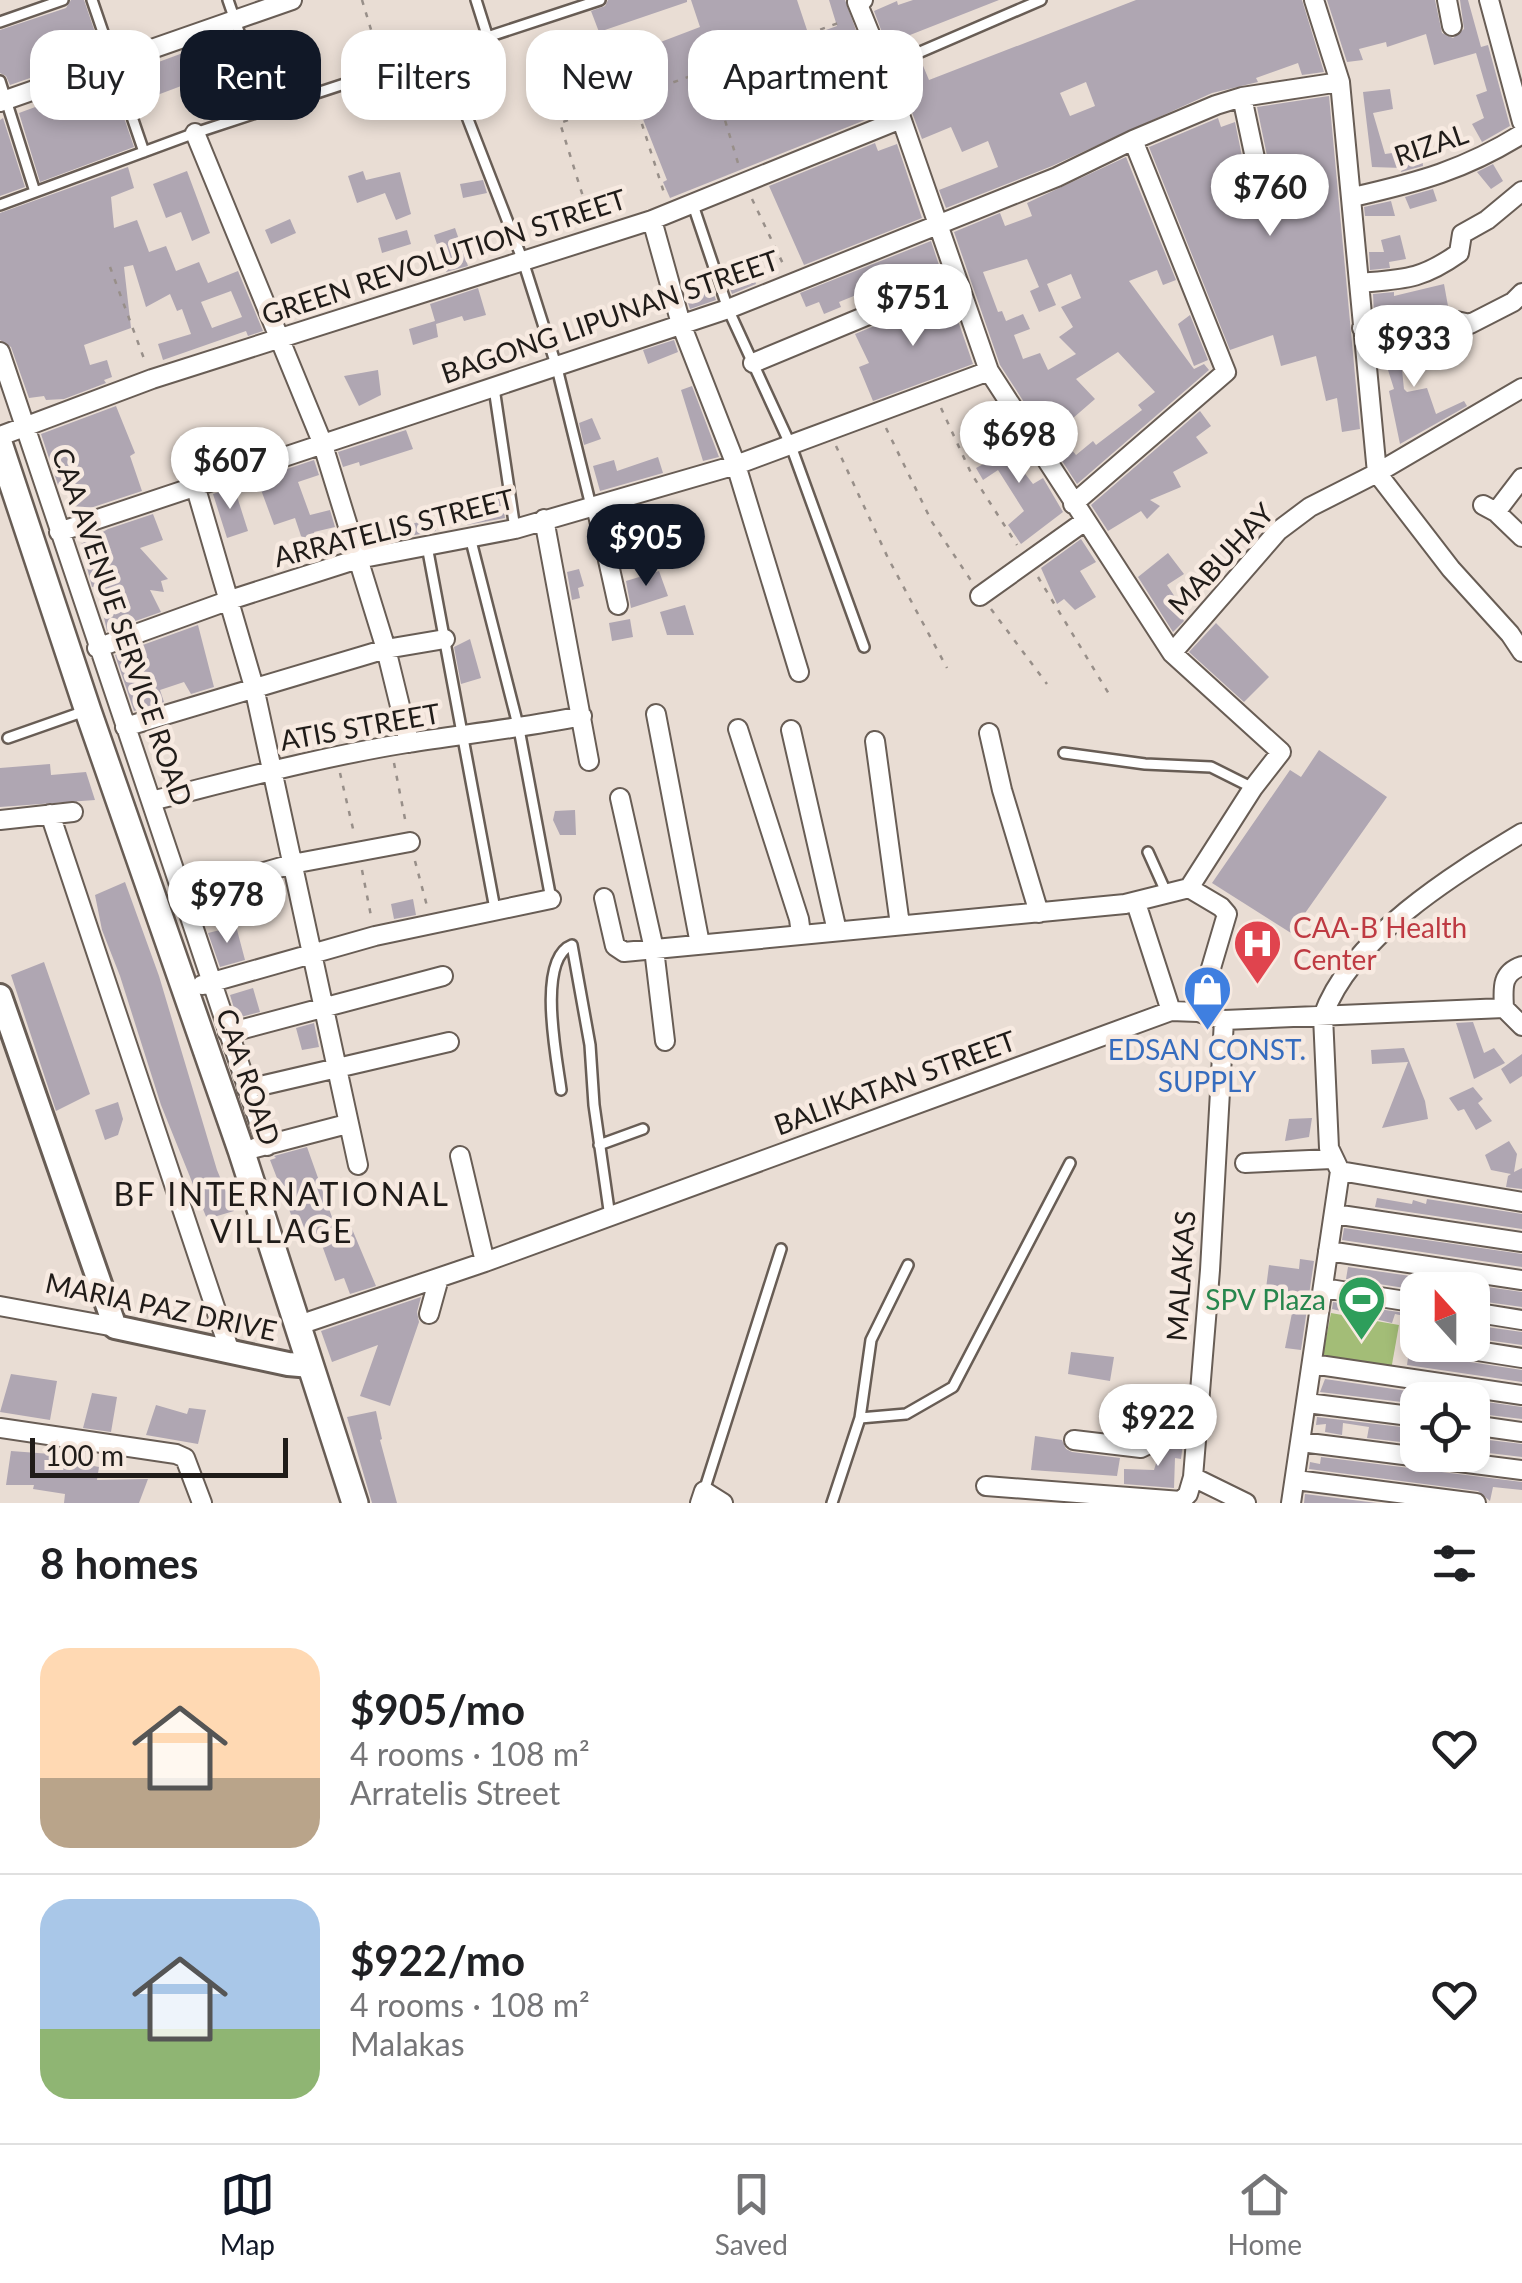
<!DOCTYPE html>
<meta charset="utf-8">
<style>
:root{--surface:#fff;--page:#f2f2f2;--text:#202124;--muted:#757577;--line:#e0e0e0;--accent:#111827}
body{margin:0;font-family:Lato,sans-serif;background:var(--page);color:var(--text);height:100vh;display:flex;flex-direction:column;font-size:38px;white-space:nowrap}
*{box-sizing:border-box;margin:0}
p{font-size:32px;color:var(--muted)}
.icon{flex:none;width:55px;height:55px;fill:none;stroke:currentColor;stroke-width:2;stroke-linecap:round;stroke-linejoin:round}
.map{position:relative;height:1503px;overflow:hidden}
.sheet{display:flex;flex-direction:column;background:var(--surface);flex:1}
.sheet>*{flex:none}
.top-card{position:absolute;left:30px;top:30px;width:1000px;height:90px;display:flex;gap:20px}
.needle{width:65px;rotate:339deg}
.controls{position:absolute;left:1400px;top:1272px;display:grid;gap:20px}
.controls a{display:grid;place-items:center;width:90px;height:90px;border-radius:20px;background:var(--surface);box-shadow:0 5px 15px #0003;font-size:50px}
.scale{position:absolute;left:30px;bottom:25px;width:258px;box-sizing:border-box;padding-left:10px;border:5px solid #201c19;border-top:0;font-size:28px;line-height:35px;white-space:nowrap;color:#201c19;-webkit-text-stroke:8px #f7eae1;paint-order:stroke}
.price{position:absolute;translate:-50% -85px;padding:0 22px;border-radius:35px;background:#fff;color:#222;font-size:32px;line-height:65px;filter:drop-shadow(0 2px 5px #0008)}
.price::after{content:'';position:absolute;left:50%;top:60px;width:30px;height:22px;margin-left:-15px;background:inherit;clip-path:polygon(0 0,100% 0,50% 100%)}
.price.on{background:var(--accent);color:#fff}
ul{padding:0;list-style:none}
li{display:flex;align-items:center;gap:30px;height:250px;padding:0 40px}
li+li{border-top:2px solid var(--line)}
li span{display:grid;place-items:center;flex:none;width:280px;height:200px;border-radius:30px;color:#555}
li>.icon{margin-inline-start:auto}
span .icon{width:120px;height:120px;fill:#fffc;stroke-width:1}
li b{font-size:42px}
h2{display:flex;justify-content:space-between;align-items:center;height:120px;padding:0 40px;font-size:42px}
.tag{padding:0 35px;border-radius:30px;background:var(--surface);box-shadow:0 5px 15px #0003;font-size:35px;line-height:90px}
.tag.on{background:var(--accent);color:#fff}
.menu{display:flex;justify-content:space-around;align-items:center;height:140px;border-top:2px solid var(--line);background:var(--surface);font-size:28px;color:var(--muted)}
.menu a{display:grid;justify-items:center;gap:5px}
.menu .on{color:var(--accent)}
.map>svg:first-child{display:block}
.green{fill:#a3bd77}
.building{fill:#afa6b2;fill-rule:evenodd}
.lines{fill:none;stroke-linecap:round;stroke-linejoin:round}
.service-casing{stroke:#685d55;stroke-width:14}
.minor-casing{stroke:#685d55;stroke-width:22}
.tertiary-casing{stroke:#685d55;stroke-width:28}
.secondary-casing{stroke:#685d55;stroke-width:30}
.path{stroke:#988f89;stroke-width:2.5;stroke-dasharray:5 8;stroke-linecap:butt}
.service{stroke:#fff;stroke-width:9}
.minor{stroke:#fff;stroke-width:18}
.tertiary{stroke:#fff;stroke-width:22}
.secondary{stroke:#fff;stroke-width:25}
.labels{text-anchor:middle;stroke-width:9;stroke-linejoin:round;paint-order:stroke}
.street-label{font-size:28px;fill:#201c19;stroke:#f7eae1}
.health-label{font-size:28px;fill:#be3a42;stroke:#f7eae1;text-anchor:start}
.shop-label{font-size:28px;fill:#366cbe;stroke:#f7eae1}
.leisure-label{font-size:28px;fill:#27864d;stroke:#f7eae1;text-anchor:end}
.quarter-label{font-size:32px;letter-spacing:2.5px;fill:#201c19;stroke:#f7eae1}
</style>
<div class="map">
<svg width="1522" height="1503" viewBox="0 0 1522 1503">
<rect width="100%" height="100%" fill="#e9ddd4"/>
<path class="green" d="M1331 1313 1399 1325 1391 1370 1322 1359Z"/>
<path class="building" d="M71 0H84L102 53 10 85 6 76 0 73V30L66 8Z
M608 0H687V2L599 32 591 11 605 6Z
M691 0H797L809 36 837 26 829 0H845L869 66 865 68 880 114 670 198 663 182 667 180 622 66 661 50 658 43 700 27Z
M913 0H999L910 35 915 46 910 55 914 60 921 61 929 80 1136 0H1302L1324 72 1302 75 1298 63 1256 78 1258 82 1212 93 1052 166 946 208 939 190 998 167 988 141 962 152 951 127 922 139 874 11 897 1 898 5ZM1086 82 1095 106 1070 116 1060 93Z
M1327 0H1435L1442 33 1453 38 1464 29 1460 0H1468L1481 47 1488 45 1510 126 1482 142 1472 124 1484 118 1476 95 1487 91 1476 53 1434 65 1426 34 1387 47 1386 42 1359 49 1363 60 1347 62Z
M210 43 221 71 136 103 126 74Z
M110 77 134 147 40 182 19 113 38 106 37 102Z
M1390 89 1393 109 1373 113 1385 154 1421 149 1423 166 1401 172 1402 168 1372 167 1363 92Z
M1329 96 1360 429 1342 432 1337 398 1326 401 1316 356 1281 366 1273 335 1230 350 1149 147 1218 118 1221 127 1235 122 1247 181 1254 188 1263 189 1270 182 1271 175 1257 107Z
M3 118 25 187 0 196V120Z
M875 143 878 151 897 144 922 218 804 265 769 186Z
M1126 157 1176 280 1163 285 1157 270 1129 281 1194 369 1204 364 1209 370 1077 484 1000 365 954 232 1000 213 1005 226 1032 216 1027 203ZM1027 259 1039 287 1030 291 1039 312 1056 305 1047 284 1071 274 1081 298 1061 307 1073 327 1059 337 1076 354 1048 370 1040 353 1023 359 1014 335 1030 329 1023 314 1006 321 1002 311 998 312 983 272ZM1118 352 1155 392 1138 405 1142 410 1096 445 1093 441 1076 455 1057 432 1095 399 1076 379Z
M1493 164 1503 181 1491 189 1477 172Z
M128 167 134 188 111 197 114 228 137 220 149 252 166 246 176 271 199 262 208 283 238 271 263 331 248 336 246 331 163 360 158 344 191 334 182 309 177 311 170 294 146 307 133 265 124 267 131 328 84 345 90 365 107 360 112 377 104 380 106 383 64 399 46 400 44 396 29 398 11 347 0 340V213ZM231 291 242 317 212 328 201 302Z
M187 171 210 233 192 241 181 212 166 218 153 184Z
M363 171 366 180 400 172 411 214 396 220 385 193 357 203 348 176Z
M483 180 487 193 463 198 460 184Z
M1433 189 1437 201 1410 209 1405 197Z
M1391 201 1395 216H1365L1364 207Z
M290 219 296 233 271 244 265 230Z
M455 228 468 266 446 272 434 235Z
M407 230 411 244 382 253 378 238Z
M1400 235 1406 259 1389 262 1390 268 1370 270 1369 252H1384L1381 240Z
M931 241 941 271 922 279 920 275 873 294 871 289 839 302 841 307 824 314 819 302 806 307 800 293Z
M752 272 756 284 732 294 727 281Z
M1444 284 1448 306 1436 305 1374 314 1373 294 1394 292V296Z
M478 288 486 315 464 321 462 316 436 324 438 337 413 345 409 329 435 321 430 304Z
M712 288 716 300 690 309 686 297Z
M949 295 973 364 873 401 859 367 869 363 855 334Z
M1190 315 1208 360 1194 366 1178 324Z
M1416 333 1418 345 1445 337 1447 353 1401 360 1404 389 1407 392 1427 388 1436 414 1464 401 1467 406 1400 444 1389 391 1394 389 1383 354 1400 350 1399 341 1403 340V335Z
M674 340 678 352 648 364 643 350Z
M378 370 381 395 359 406 344 376Z
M692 386 719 457 703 461 681 390Z
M116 406 135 453 130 456 142 491 75 513 67 481 58 485 41 434Z
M1200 411 1211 426 1196 437 1208 453 1173 472 1181 487 1150 500 1160 506 1147 519 1141 511 1108 531 1091 505Z
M592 418 601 439 584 445 579 423Z
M1000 429 1007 444 1012 441 1016 446 1020 442 1028 454 1016 462 1033 484 1043 478 1063 512 1021 544 1008 525 1024 511 998 470 983 480 976 468 989 461 979 438Z
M406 430 413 449 360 466 359 462 343 467 338 452Z
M658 457 663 473 600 491 593 466 614 460 617 471Z
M314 460 319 475 298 482 310 515 330 510 335 527 314 532 320 550 307 554 295 518 274 525 257 479Z
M234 487 248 531 227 538 213 494Z
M501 490 505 518 467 525 461 499Z
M153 514 163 540 140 548 168 579 161 581 164 592 150 590 161 612 107 631 97 586 92 587 81 544 108 529Z
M432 518 436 531 394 539 392 530Z
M1081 539 1096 562 1080 571 1096 597 1075 610 1064 599 1057 604 1041 568Z
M1168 553 1184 574 1167 585 1183 609 1179 612 1184 621 1173 632 1138 577Z
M579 569 584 586 578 588 580 598 572 600 567 572Z
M659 571 668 596 631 608 626 581Z
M685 605 694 635H667L660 612Z
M630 619 633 637 612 641 609 623Z
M1216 623 1269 677 1244 702 1189 652Z
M198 625 214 687 191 694 184 682 160 690 164 702 134 711 115 655Z
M470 639 481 678 461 684 454 647Z
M1319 750 1387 797 1291 933 1212 883 1290 770 1301 777Z
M50 764 51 775 86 772 95 800 0 807V768Z
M575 810 576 835H560L553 820 555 811Z
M125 882 159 976 217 1170 234 1211 207 1219 161 1105 120 976 102 930 95 895Z
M413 899 416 915 394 919 391 904Z
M236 926 245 960 220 967 208 933Z
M44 962 90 1094 56 1111 11 975Z
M253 988 260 1012 237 1018 230 995Z
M1473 1022 1484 1053 1494 1048 1505 1063 1474 1079 1456 1023Z
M314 1023 319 1047 302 1050 296 1028Z
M1404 1048 1425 1101 1428 1119 1382 1128 1408 1062 1372 1064 1371 1050Z
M1522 1054V1076L1510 1084 1501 1069Z
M1473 1087 1483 1099 1478 1103 1492 1121 1476 1130 1464 1109 1458 1111 1449 1098Z
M118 1102 123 1119 118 1135 105 1140 95 1110Z
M1312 1118 1309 1137 1285 1141 1289 1119Z
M1509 1141 1517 1154 1514 1172 1522 1168V1189L1506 1187 1508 1176 1511 1174 1491 1170 1485 1155Z
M307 1147 338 1234 352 1229 376 1286 350 1294 344 1278 335 1281 319 1237 302 1243 270 1160 276 1158 274 1156Z
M1377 1198 1412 1204 1413 1200 1426 1204 1427 1199 1522 1214V1229L1375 1207Z
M1344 1228 1522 1254V1267L1342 1240Z
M1300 1259 1314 1261 1301 1350 1285 1348 1293 1308 1264 1304 1269 1265 1299 1269Z
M1348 1267 1522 1292V1307L1472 1300V1290H1418L1346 1279Z
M421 1297 417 1312 419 1322 390 1406 360 1396 378 1345 332 1362 321 1331Z
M1333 1302 1418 1315V1319L1395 1314 1392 1323 1332 1309Z
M1472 1325 1522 1332V1345L1472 1338Z
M1439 1349 1450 1359 1522 1370V1382L1407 1365 1409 1351 1438 1355Z
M1071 1352 1114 1357 1110 1381 1068 1374Z
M11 1374 57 1381 50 1420 0 1412Z
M1325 1379 1470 1400H1418V1404L1320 1392Z
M1162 1392 1186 1394 1183 1418 1159 1416Z
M92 1393 117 1397 111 1432 83 1428Z
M1472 1400 1522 1407V1419L1472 1413Z
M156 1405 187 1414 189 1408 206 1410 198 1444 146 1435Z
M376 1411 382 1439 380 1440 397 1503H372L347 1417Z
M1317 1417 1418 1429V1444L1367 1438 1369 1427 1343 1423 1342 1435 1325 1432 1326 1424 1316 1425Z
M1035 1436 1062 1440 1066 1449 1072 1452 1120 1458 1117 1476 1031 1470Z
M1472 1438 1522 1444V1457L1472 1451Z
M1163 1441 1183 1443 1181 1459 1175 1458 1174 1488 1124 1484V1469L1154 1470Z
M11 1451 64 1455V1460L99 1467 97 1480 148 1479 139 1503H64L65 1494 33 1489 34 1485H6Z
M1321 1457 1522 1482V1490L1493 1487 1490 1501 1478 1491 1309 1469 1310 1462 1320 1464Z
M1305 1494 1377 1503H1304Z"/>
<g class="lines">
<defs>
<path id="service" d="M92 0 144 152
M228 0 266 110
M476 0 488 38
M0 22 63 0
M465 46 470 72 462 104 523 261 557 368 591 506
M918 53 1041 0
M0 81 35 192
M0 205 195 133 600 0
M693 205 728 309 791 446 864 647
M494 388 515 529
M470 537 519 729 551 899
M427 546 495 909
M8 738 85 711
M1064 753 1145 764 1211 767 1253 788
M1148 852 1166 892
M561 1090C557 1059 536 959 572 945L590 1045 594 1105 610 1217
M599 1145 643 1129
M860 1418 906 1414 953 1387 1070 1163
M704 1491 781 1249
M832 1503 860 1418 871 1340 908 1265"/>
<path id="minor" d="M863 0 857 2 883 66 989 371 1172 653 1281 752 1253 788 1189 888
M1314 0 1340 82 1377 473 1451 569 1510 634 1522 652
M1447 0 1452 26
M1489 0 1522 122
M1242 97 1259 177
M0 102 292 0
M195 133 322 442 386 649 409 743
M1353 197C1419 182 1464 170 1522 134
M652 220 681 324 736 465 799 672
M1359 283C1404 279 1421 280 1459 253L1462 234 1487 220 1522 191
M1362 328 1438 317 1470 324 1513 302 1522 293
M0 352 267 1146
M753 363 955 279
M0 436 152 379 652 220 901 119
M195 485 254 687 358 1165
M1073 504 1226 372 1133 140
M1483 505 1496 512 1522 537
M596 506 618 605
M1496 512 1522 478
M544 519 589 761
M59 532 728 309 1057 177 1133 140 1216 105 1242 97 1340 82
M980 596 1085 521
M97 648 230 600 358 559 515 529 736 465 989 371
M1172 653 1278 531 1310 507 1377 473 1522 388
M656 714 700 944
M125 727 386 649 445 639
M738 729 799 919 801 934
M791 730 837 931
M989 733 1002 790 1039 913
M875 741 900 925
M620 798 654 949 665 1041
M151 801C236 780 320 757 407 743 465 734 523 728 582 716
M50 814 230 1352
M0 820 73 812
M1522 833C1454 874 1350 938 1323 1016L1329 1148 1340 1171 1522 1202
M184 895 292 864 410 842
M604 898 615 946 624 952 1125 904 1189 888 1221 907 1227 914 1198 1012
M1136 903 1171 1011
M202 985 375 936 551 899
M1504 1008C1503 988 1501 973 1522 966
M1224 1020 1210 1270 1193 1477 1246 1503
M228 1033 443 976
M247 1089 449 1042
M255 1148 347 1124
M460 1156 485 1262
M1245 1163 1332 1159
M1334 1214 1522 1242
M1328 1251 1522 1280
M1323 1288 1418 1303
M0 1306 115 1327
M1472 1312 1522 1320
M429 1314 439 1278
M299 1325 485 1262 1171 1011 1198 1012 1224 1020 1504 1008 1522 1026
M1452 1347 1522 1358
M1312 1364 1522 1395
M1307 1403 1418 1417
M1472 1425 1522 1432
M0 1428 176 1454 185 1458 202 1503
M1074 1440 1141 1448 1149 1444 1153 1428 1197 1431
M1301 1442 1522 1470
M1296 1480 1476 1503
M986 1486 1181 1501 1188 1494 1193 1477
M700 1503 704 1491 723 1503
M1291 1503 1340 1171"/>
<path id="tertiary" d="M0 996 115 1327 288 1364 311 1366"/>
<path id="secondary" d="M0 446 88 711 241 1150 355 1503"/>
</defs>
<use href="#service" class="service-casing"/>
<use href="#minor" class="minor-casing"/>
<use href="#tertiary" class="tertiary-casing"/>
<use href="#secondary" class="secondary-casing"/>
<path class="path" d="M362 0 379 56
M710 71 738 163
M634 99 665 196
M752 199 785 268
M590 219 560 123 844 21
M110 267 146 364
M941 408 971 473 1017 545
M886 428 932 522 972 582
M836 446 888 558 947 668
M1038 577 1112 699
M991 609 1047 684
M394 763 406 824
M340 773 354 833
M415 861 427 906
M362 870 371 916"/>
<use href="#service" class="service"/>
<use href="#minor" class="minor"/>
<use href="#tertiary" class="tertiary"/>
<use href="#secondary" class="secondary"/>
</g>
<defs>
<symbol id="hospital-pin" viewBox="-11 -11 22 30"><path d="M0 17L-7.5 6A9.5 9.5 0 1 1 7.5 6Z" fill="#e0444e" stroke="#f7eae1"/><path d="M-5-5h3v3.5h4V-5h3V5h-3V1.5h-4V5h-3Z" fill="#fff"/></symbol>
<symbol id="shop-pin" viewBox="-11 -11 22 30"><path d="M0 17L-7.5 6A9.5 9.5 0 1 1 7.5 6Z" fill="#3f7fe0" stroke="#f7eae1"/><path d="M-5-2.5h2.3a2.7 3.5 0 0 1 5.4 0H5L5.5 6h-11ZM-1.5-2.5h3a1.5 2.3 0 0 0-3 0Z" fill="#fff"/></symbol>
<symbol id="stadium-pin" viewBox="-11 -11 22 30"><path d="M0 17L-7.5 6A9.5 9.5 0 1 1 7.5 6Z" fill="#2e9e5b" stroke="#f7eae1"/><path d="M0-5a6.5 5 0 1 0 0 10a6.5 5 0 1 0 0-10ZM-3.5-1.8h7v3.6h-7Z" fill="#fff"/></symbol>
</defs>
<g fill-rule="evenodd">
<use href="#hospital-pin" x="1230" y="916" width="55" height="75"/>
<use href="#shop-pin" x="1180" y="962" width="55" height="75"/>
<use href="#stadium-pin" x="1334" y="1272" width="55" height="75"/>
</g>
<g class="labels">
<g class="street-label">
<text transform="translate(1431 145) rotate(-19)" y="10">RIZAL</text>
<text transform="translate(444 257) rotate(-18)" y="10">GREEN REVOLUTION STREET</text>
<text transform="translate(610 317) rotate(-19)" y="10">BAGONG LIPUNAN STREET</text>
<text transform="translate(394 528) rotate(-14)" y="10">ARRATELIS STREET</text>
<text transform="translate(1221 559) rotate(-47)" y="10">MABUHAY</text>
<text transform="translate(122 627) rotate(71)" y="10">CAA AVENUE SERVICE ROAD</text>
<text transform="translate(360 727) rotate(-10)" y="10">ATIS STREET</text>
<text transform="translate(248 1077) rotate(71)" y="10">CAA ROAD</text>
<text transform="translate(895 1083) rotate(-20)" y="10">BALIKATAN STREET</text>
<text transform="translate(1181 1276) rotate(-86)" y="10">MALAKAS</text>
<text transform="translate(161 1307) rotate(12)" y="10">MARIA PAZ DRIVE</text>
</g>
<g class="health-label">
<text x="1293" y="938">CAA-B Health<tspan x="1293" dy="32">Center</tspan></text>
</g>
<g class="shop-label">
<text x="1207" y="1060">EDSAN CONST.<tspan x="1207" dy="32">SUPPLY</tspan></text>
</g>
<g class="leisure-label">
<text x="1326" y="1310">SPV Plaza</text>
</g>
<g class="quarter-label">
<text x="282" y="1206">BF INTERNATIONAL<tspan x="282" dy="37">VILLAGE</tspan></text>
</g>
</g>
</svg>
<div class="controls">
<a><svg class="needle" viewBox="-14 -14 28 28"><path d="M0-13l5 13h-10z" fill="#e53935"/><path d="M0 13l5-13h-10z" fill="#757577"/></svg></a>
<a><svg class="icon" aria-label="locate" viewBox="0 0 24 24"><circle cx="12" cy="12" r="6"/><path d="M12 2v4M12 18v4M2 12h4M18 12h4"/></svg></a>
</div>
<div class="scale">100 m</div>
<b class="price" style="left:1270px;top:239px">$760</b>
<b class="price" style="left:913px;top:349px">$751</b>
<b class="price" style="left:1414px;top:390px">$933</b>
<b class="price" style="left:1019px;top:486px">$698</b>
<b class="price" style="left:230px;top:512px">$607</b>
<b class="price on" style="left:646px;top:589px">$905</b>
<b class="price" style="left:227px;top:946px">$978</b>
<b class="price" style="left:1158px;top:1469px">$922</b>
<div class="top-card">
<a class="tag">Buy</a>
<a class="tag on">Rent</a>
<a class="tag">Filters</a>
<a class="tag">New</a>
<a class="tag">Apartment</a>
</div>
</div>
<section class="sheet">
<h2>8 homes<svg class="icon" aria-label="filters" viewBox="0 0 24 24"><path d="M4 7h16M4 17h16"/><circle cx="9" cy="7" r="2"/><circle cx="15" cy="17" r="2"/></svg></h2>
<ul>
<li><span style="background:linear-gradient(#ffd9b3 65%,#b9a48a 0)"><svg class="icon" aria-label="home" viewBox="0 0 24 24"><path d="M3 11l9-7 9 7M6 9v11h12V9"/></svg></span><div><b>$905/mo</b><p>4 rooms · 108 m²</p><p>Arratelis Street</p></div><svg class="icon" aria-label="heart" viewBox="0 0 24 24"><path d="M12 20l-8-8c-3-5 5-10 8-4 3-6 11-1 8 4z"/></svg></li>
<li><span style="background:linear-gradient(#a9c7e8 65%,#8fb573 0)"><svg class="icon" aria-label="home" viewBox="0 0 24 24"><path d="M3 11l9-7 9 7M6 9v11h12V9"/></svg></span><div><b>$922/mo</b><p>4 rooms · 108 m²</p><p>Malakas</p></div><svg class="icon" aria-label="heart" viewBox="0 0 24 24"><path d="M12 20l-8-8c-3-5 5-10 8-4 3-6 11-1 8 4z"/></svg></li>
</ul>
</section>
<nav class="menu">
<a class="on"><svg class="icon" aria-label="map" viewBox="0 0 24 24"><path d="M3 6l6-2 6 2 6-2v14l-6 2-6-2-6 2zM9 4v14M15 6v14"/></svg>Map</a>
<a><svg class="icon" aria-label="saved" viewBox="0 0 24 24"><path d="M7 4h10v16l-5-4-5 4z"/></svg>Saved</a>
<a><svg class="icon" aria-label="home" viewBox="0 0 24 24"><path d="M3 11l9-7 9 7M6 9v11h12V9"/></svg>Home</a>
</nav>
